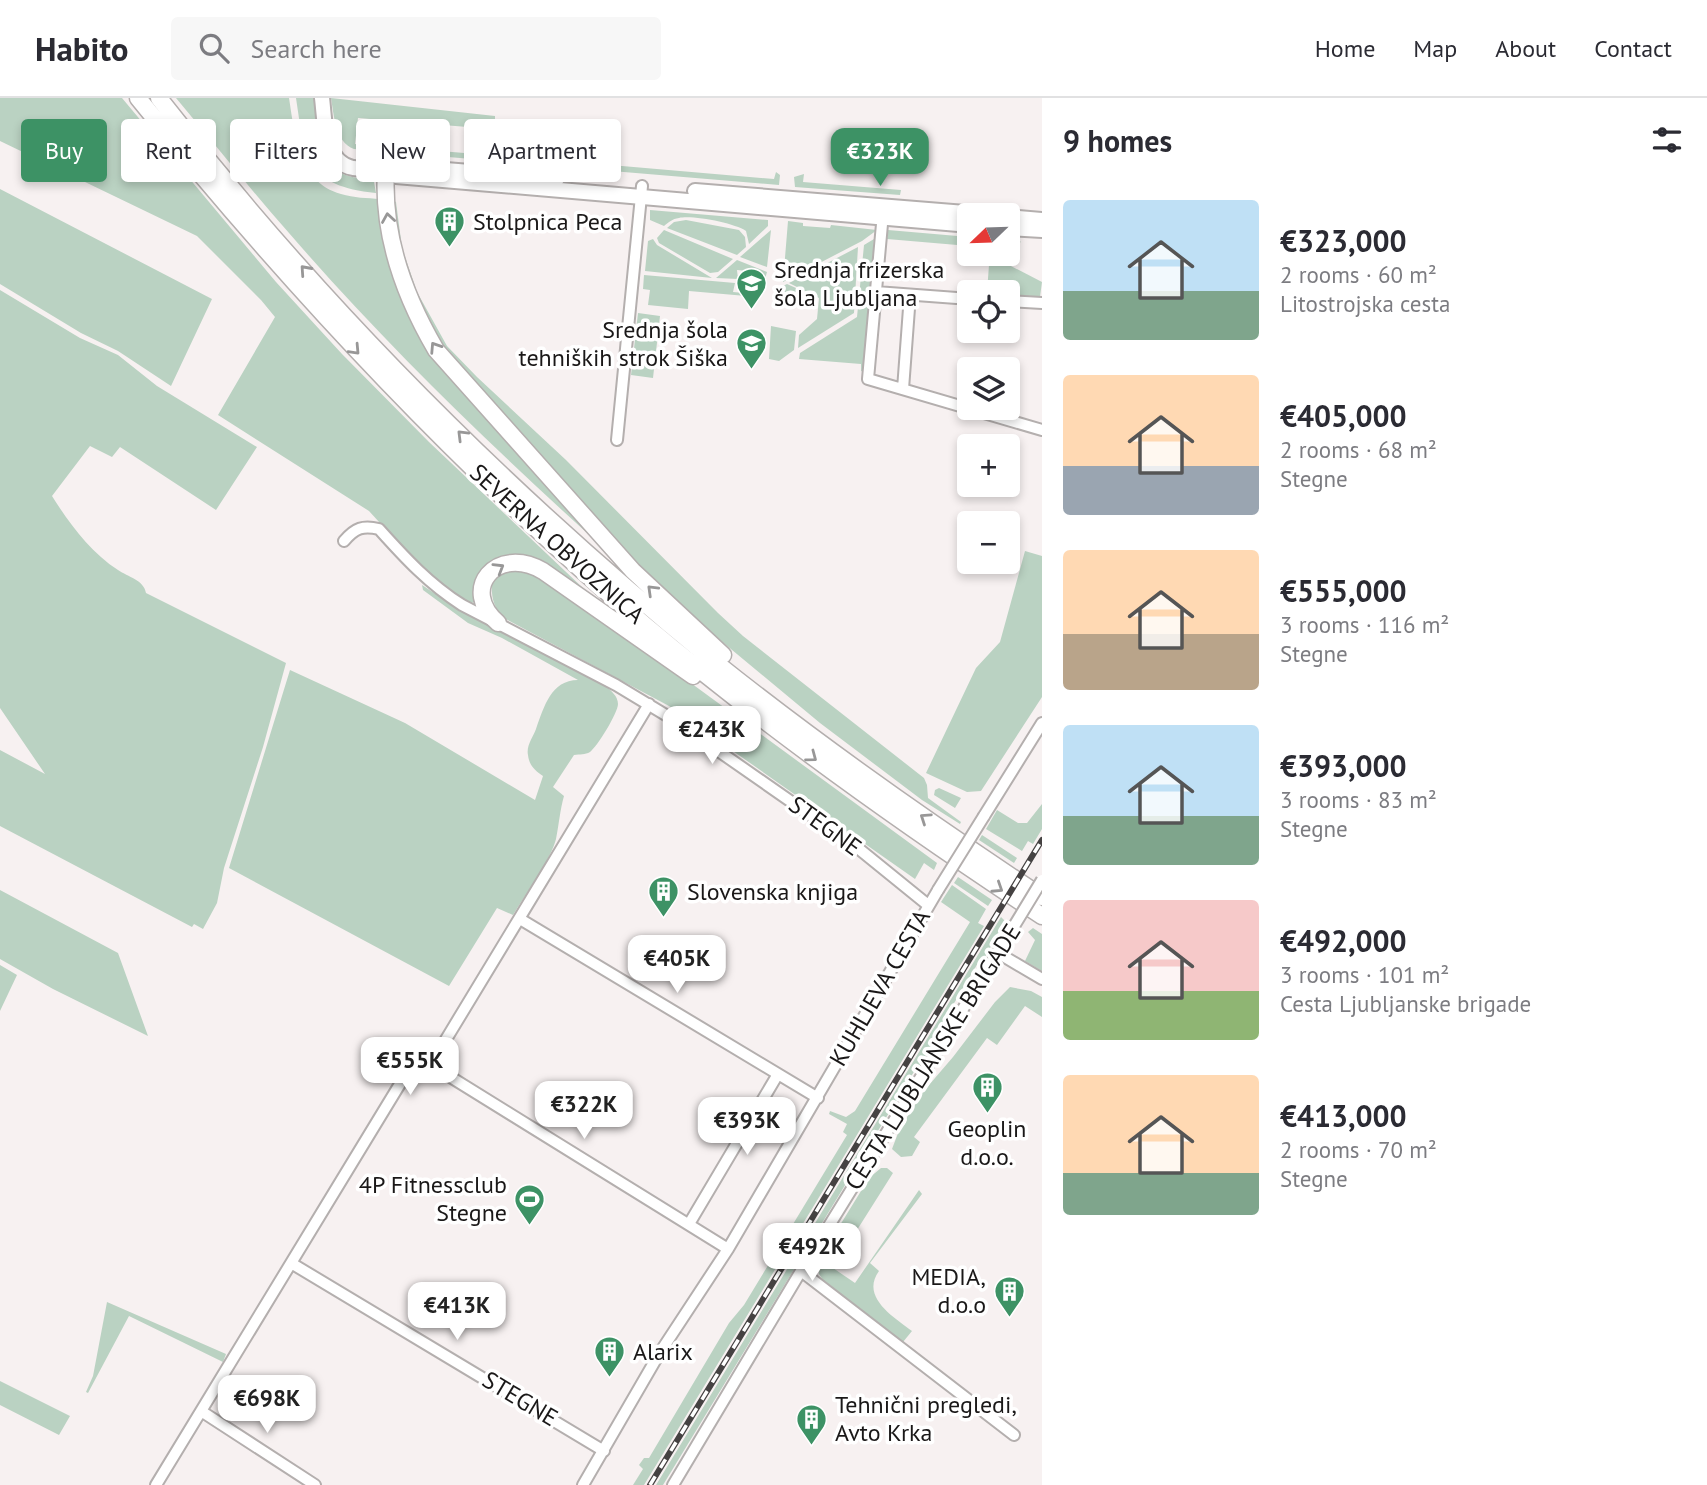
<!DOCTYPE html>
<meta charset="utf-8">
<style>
:root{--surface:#fff;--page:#f7f7f7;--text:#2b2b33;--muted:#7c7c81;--line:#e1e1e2;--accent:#3d9265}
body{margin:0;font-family:"PT Sans",sans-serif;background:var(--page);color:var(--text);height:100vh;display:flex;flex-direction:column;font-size:26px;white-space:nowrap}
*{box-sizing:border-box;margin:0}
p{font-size:23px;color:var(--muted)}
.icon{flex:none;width:38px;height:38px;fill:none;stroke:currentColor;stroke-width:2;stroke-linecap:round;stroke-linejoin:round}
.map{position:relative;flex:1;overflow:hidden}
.panel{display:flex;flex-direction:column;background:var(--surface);width:665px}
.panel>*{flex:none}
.top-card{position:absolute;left:21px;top:21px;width:665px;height:63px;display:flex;gap:14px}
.needle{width:46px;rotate:247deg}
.fabs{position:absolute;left:957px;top:105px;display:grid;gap:14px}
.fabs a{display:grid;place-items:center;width:63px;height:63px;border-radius:7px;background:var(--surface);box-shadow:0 4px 10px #0003;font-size:35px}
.price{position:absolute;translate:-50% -60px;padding:0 16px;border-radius:14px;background:#fff;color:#222;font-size:23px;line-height:46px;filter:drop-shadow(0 2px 4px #0008)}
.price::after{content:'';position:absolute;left:50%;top:42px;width:21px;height:16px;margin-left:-10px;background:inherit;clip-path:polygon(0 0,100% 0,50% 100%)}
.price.active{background:var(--accent);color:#fff}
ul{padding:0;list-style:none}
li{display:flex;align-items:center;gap:21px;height:175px;padding:0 21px}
li span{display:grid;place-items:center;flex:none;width:196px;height:140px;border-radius:7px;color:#555}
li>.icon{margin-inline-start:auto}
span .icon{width:84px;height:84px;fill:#fffc;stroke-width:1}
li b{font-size:30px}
h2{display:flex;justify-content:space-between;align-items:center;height:84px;padding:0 21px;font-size:30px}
.chip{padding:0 24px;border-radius:7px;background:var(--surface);box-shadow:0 4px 10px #0003;font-size:24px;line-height:63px}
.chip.active{background:var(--accent);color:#fff}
header{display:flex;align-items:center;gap:42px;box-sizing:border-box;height:98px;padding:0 35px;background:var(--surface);border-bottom:2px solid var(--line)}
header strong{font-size:33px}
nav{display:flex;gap:38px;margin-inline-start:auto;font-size:24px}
.search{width:490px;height:63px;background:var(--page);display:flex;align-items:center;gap:18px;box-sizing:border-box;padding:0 24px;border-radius:7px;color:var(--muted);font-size:26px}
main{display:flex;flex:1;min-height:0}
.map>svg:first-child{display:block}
.green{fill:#bad2c2}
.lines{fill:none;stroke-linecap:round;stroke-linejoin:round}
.minor-casing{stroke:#b4afae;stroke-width:14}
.major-casing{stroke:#b4afae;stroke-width:18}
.highway-casing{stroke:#b4afae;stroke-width:19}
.minor{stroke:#fff;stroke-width:10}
.major{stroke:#fff;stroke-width:14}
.highway{stroke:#fff;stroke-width:16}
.rail-casing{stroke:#454242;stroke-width:6}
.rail{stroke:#fff;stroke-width:3.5;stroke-dasharray:10;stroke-linecap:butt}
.minor-bridge-casing{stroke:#b4afae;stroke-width:14;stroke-linecap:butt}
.minor-bridge{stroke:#fff;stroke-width:10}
.oneway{stroke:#989797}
.labels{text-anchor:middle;stroke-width:7;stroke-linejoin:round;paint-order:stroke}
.poi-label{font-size:24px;fill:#1a1818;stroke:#fff;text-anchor:start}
.street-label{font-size:24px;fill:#1a1818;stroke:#fff}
</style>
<header>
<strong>Habito</strong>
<div class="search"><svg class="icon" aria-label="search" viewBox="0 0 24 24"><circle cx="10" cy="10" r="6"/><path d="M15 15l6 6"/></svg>Search here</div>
<nav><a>Home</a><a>Map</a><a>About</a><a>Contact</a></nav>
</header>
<main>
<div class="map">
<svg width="1042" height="1387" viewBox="0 0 1042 1387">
<rect width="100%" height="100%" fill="#f7f1f1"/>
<path class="green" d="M0 0H122L276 184 342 256 429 344 584 491C554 483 535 448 500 459 479 465 477 485 475 504L471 505 443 488 422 471 369 413 218 317 275 219 261 202 197 138 0 43Z
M176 0H289C295 37 298 84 341 96 354 100 367 100 380 101L415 223 438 266 599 444 598 445C490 347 384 245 289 135 250 91 214 45 176 0Z
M296 0H314C317 26 315 64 343 76 352 80 362 80 371 82L374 84 376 95C307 88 305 61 296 0Z
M331 0 495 18V26L531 28 536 37 528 39V34L358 20 355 46 525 60 526 54H531L534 64 532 66 354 51C335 44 334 17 331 0Z
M564 63 774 81 776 74 780 77 779 87 564 69Z
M804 76 803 84 901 92 900 97 795 89 794 79Z
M0 91 212 201 171 288 118 253 81 235 0 186Z
M392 102 396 104 402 150 417 194 447 248 477 279 566 362 718 515 743 538 924 680 927 687 928 700 961 724 960 726 922 702 820 625 655 488 443 253 420 210 399 149Z
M650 112 768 122V128L749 146 746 133C734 125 693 117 679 120 672 121 669 124 664 128L650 122Z
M686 122 739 132 745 139 746 149 737 157 667 130 674 124Z
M788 123 803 125V128L830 130 831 127 877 132 862 143 783 184Z
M664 132 733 161 718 174 710 175 659 145 657 140Z
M771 132 767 169 740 159Z
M888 132 969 139V148L887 141Z
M653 141 657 147 712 180 645 173 648 143Z
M874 141 864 274 861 273V266L799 261 800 255 857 219 864 147Z
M1021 143 1009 167 1042 184 1040 199 1008 197V194H987L989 167 1004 156H1008V152Z
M858 149 854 215 798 250 799 237 817 221 819 200 789 185Z
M737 162 767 174 765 181 761 183 758 174 737 172 738 181 716 180Z
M644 177 735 185 733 194 744 195 747 185 749 186 746 198 689 193 688 211 648 207 650 192 643 191Z
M787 186 814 198 813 204 781 201 783 188Z
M0 192 80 240 118 257 157 288 257 349 216 412 120 349 112 359 90 348 52 398C69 425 90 454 118 472 128 479 144 482 146 495L286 565 263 649 224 770 217 805 203 831 194 826 192 829 0 728V652L45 676 0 610Z
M638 215 660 218 653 280 631 277Z
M771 228 796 233 794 252 779 263 769 261Z
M1025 453 1042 458V599L981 693 967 694 926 675 976 570 1000 544Z
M516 469 536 476 591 512 937 765 934 772 924 765 915 781 669 608 504 520C493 509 491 499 492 483L500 475Z
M422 487 460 512 606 588C611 593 618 598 618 606 618 615 597 649 590 654 585 657 580 656 574 657L553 689 564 698C560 712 559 726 556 741 552 759 524 799 513 817L497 810 449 888 229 770 290 572 405 625 535 702 543 678C535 673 529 667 528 657 526 648 533 639 536 631 544 609 551 582 578 582L502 540 468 525 423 492Z
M939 690 961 700 955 710 934 697 935 692Z
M1042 706V731L1033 746 1028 743 1022 753 986 731 997 712 1018 725H1027Z
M982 737 1017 760 1014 765 979 742Z
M958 779 992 802 988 808 954 785Z
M952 787 986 811 978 825 984 828 644 1387H633L643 1371 639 1367 644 1360H649L729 1225 744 1207 847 1037 843 1034 847 1026 829 1016 830 1013 846 1019 855 1013 970 824 941 804Z
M0 792 118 855 148 938 53 891 0 861Z
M1001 819 1005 823 981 866 978 865 947 917 949 919 920 967H918L663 1387H656Z
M1033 830 1042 836V873L1025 863 1035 842 1028 834Z
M0 867 17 877 0 913Z
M1010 889 1031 893 1042 899V919L1025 908 997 947 987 940 914 1039 920 1044 912 1058 901 1059 892 1051 900 1030 923 994 953 959 995 904Z
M881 1070H887L893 1075 833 1170 855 1185 919 1092 922 1096 870 1165 879 1173C860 1199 894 1219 912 1233L903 1244 823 1182 819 1176 821 1158 869 1080Z
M107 1204 226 1256 223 1264 129 1218 88 1295 86 1294 93 1278Z
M0 1283 70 1318 59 1337 0 1307Z"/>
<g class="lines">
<defs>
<path id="minor" d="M883 115 868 281 1042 332
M876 194 970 201
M1008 203 1042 205
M903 291 910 197
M617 342 642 88
M344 443C355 430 363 427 379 431 405 460 429 486 462 507L616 587 674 622 859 751 928 807
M984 718 1042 625
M520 821 818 1000
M998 855 1042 881
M423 962 728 1151
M689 1126 778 976
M291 1165 604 1353
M801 1173 1014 1337
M201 1313 315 1387
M156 1387 403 981 412 969 442 948 649 606
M583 1387 659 1256 728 1151 938 792
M673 1387 801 1173 1008 838"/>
<path id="major" d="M322 0C325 23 323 64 353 70 369 72 382 71 396 78L970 127
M386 73 397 68 557 81
M695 93 990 117
M1008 119 1042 122
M1008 130 1042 132"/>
<path id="highway" d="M138 0C292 191 458 369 645 527 771 633 905 728 1042 818
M159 0C320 208 511 398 715 564 820 648 930 725 1042 799
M386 73C382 136 405 199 436 252L633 473 723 557
M498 525C459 492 496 446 543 473L693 578"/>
</defs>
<use href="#minor" class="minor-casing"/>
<use href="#major" class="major-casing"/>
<use href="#highway" class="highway-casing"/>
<use href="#minor" class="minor"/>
<use href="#major" class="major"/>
<use href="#highway" class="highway"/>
<defs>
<path id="rail" d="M650 1387 1042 742"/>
</defs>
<use href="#rail" class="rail-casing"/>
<use href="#rail" class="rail"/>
<defs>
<path id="minor-bridge" d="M938 792 984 718
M1008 838 1042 782"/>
</defs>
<use href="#minor-bridge" class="minor-bridge-casing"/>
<use href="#minor-bridge" class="minor-bridge"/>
</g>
<defs><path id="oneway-chevron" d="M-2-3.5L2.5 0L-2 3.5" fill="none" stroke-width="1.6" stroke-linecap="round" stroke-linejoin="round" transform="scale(1.75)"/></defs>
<g class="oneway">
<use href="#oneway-chevron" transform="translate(388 120) rotate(-99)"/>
<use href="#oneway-chevron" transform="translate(305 172) rotate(-132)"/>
<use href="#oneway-chevron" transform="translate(435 249) rotate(-123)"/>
<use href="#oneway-chevron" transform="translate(355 252) rotate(47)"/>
<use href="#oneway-chevron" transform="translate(462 337) rotate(-135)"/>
<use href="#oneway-chevron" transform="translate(499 470) rotate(-31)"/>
<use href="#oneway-chevron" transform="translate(652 492) rotate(-136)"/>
<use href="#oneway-chevron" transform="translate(812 659) rotate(37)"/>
<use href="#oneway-chevron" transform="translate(925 720) rotate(-146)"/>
<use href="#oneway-chevron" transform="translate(998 790) rotate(33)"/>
</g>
<defs>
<symbol id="building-pin" viewBox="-11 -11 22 30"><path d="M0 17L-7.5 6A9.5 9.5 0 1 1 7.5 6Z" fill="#3d9265" stroke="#fff"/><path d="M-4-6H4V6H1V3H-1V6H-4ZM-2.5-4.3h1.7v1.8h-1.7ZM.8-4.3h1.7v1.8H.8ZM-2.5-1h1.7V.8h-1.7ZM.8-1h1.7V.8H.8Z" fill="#fff"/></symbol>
<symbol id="school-pin" viewBox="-11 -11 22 30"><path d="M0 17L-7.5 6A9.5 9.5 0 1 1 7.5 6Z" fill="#3d9265" stroke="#fff"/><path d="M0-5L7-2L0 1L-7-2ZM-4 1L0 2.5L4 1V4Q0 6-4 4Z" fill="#fff"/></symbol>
<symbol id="stadium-pin" viewBox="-11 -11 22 30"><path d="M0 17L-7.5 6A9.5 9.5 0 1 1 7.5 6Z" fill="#3d9265" stroke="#fff"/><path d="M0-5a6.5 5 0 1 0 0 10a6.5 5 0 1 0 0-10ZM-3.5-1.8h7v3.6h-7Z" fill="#fff"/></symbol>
</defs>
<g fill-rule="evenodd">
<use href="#building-pin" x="432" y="106" width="35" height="47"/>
<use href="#school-pin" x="734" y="168" width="35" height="47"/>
<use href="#school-pin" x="734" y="228" width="35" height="47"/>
<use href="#building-pin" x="646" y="776" width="35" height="47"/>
<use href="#building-pin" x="970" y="972" width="35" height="47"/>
<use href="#stadium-pin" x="512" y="1084" width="35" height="47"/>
<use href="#building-pin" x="992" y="1176" width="35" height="47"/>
<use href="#building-pin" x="592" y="1236" width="35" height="47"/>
<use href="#building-pin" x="794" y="1304" width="35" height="47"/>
</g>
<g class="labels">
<g class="poi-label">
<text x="473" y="132">Stolpnica Peca</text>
<text x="774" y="180">Srednja frizerska<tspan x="774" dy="28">šola Ljubljana</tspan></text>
<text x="728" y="240" text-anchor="end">Srednja šola<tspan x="728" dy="28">tehniških strok Šiška</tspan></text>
<text x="687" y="802">Slovenska knjiga</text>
<text x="987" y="1039" text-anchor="middle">Geoplin<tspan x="987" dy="28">d.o.o.</tspan></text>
<text x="507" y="1095" text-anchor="end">4P Fitnessclub<tspan x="507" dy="28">Stegne</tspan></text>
<text x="986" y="1187" text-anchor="end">MEDIA,<tspan x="986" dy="28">d.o.o</tspan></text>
<text x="633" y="1262">Alarix</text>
<text x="835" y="1315">Tehnični pregledi,<tspan x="835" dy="28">Avto Krka</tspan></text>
</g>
<g class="street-label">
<text transform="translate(557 446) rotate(42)" y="8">SEVERNA OBVOZNICA</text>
<text transform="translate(825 728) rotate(36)" y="8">STEGNE</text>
<text transform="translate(880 890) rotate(-60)" y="8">KUHLJEVA CESTA</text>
<text transform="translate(933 959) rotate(-58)" y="8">CESTA LJUBLJANSKE BRIGADE</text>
<text transform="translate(520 1301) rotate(31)" y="8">STEGNE</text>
</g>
</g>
</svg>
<div class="fabs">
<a><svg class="needle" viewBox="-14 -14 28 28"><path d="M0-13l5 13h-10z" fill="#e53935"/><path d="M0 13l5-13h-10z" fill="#7c7c81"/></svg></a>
<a><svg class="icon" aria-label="locate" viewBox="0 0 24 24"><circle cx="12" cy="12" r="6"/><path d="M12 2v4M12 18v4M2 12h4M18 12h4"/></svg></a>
<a><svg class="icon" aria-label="layers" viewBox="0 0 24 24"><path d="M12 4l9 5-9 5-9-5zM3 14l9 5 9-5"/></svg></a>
<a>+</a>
<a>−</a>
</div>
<b class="price active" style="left:880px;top:90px">€323K</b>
<b class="price" style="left:712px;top:668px">€243K</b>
<b class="price" style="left:677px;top:897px">€405K</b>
<b class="price" style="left:410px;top:999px">€555K</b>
<b class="price" style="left:584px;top:1043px">€322K</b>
<b class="price" style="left:747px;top:1059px">€393K</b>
<b class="price" style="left:812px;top:1185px">€492K</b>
<b class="price" style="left:457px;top:1244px">€413K</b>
<b class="price" style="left:267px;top:1337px">€698K</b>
<div class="top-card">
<a class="chip active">Buy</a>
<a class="chip">Rent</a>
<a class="chip">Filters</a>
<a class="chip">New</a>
<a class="chip">Apartment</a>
</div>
</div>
<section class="panel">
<h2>9 homes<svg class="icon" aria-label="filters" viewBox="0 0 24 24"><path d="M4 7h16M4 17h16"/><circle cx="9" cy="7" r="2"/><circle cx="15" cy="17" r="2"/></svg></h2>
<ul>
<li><span style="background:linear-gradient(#bfe0f5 65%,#7fa58c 0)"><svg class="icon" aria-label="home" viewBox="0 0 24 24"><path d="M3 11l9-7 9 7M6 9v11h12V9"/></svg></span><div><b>€323,000</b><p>2 rooms · 60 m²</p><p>Litostrojska cesta</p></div></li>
<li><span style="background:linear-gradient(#ffd9b3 65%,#9aa5b1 0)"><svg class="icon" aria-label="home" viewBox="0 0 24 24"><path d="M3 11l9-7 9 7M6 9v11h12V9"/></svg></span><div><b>€405,000</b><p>2 rooms · 68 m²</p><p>Stegne</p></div></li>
<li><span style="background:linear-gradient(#ffd9b3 60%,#b9a48a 0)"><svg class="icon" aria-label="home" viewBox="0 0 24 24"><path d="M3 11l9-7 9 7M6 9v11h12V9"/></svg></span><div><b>€555,000</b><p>3 rooms · 116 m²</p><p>Stegne</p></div></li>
<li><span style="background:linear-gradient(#bfe0f5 65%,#7fa58c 0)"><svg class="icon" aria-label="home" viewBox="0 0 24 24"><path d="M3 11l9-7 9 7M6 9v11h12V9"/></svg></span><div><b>€393,000</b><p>3 rooms · 83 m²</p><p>Stegne</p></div></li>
<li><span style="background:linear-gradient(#f6c9c9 65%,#8fb573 0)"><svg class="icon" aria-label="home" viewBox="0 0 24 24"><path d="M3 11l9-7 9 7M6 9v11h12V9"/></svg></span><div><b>€492,000</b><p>3 rooms · 101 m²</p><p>Cesta Ljubljanske brigade</p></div></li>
<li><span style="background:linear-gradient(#ffd9b3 70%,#7fa58c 0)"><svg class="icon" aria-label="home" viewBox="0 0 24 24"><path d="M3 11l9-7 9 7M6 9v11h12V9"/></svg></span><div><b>€413,000</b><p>2 rooms · 70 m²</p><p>Stegne</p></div></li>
</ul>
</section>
</main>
